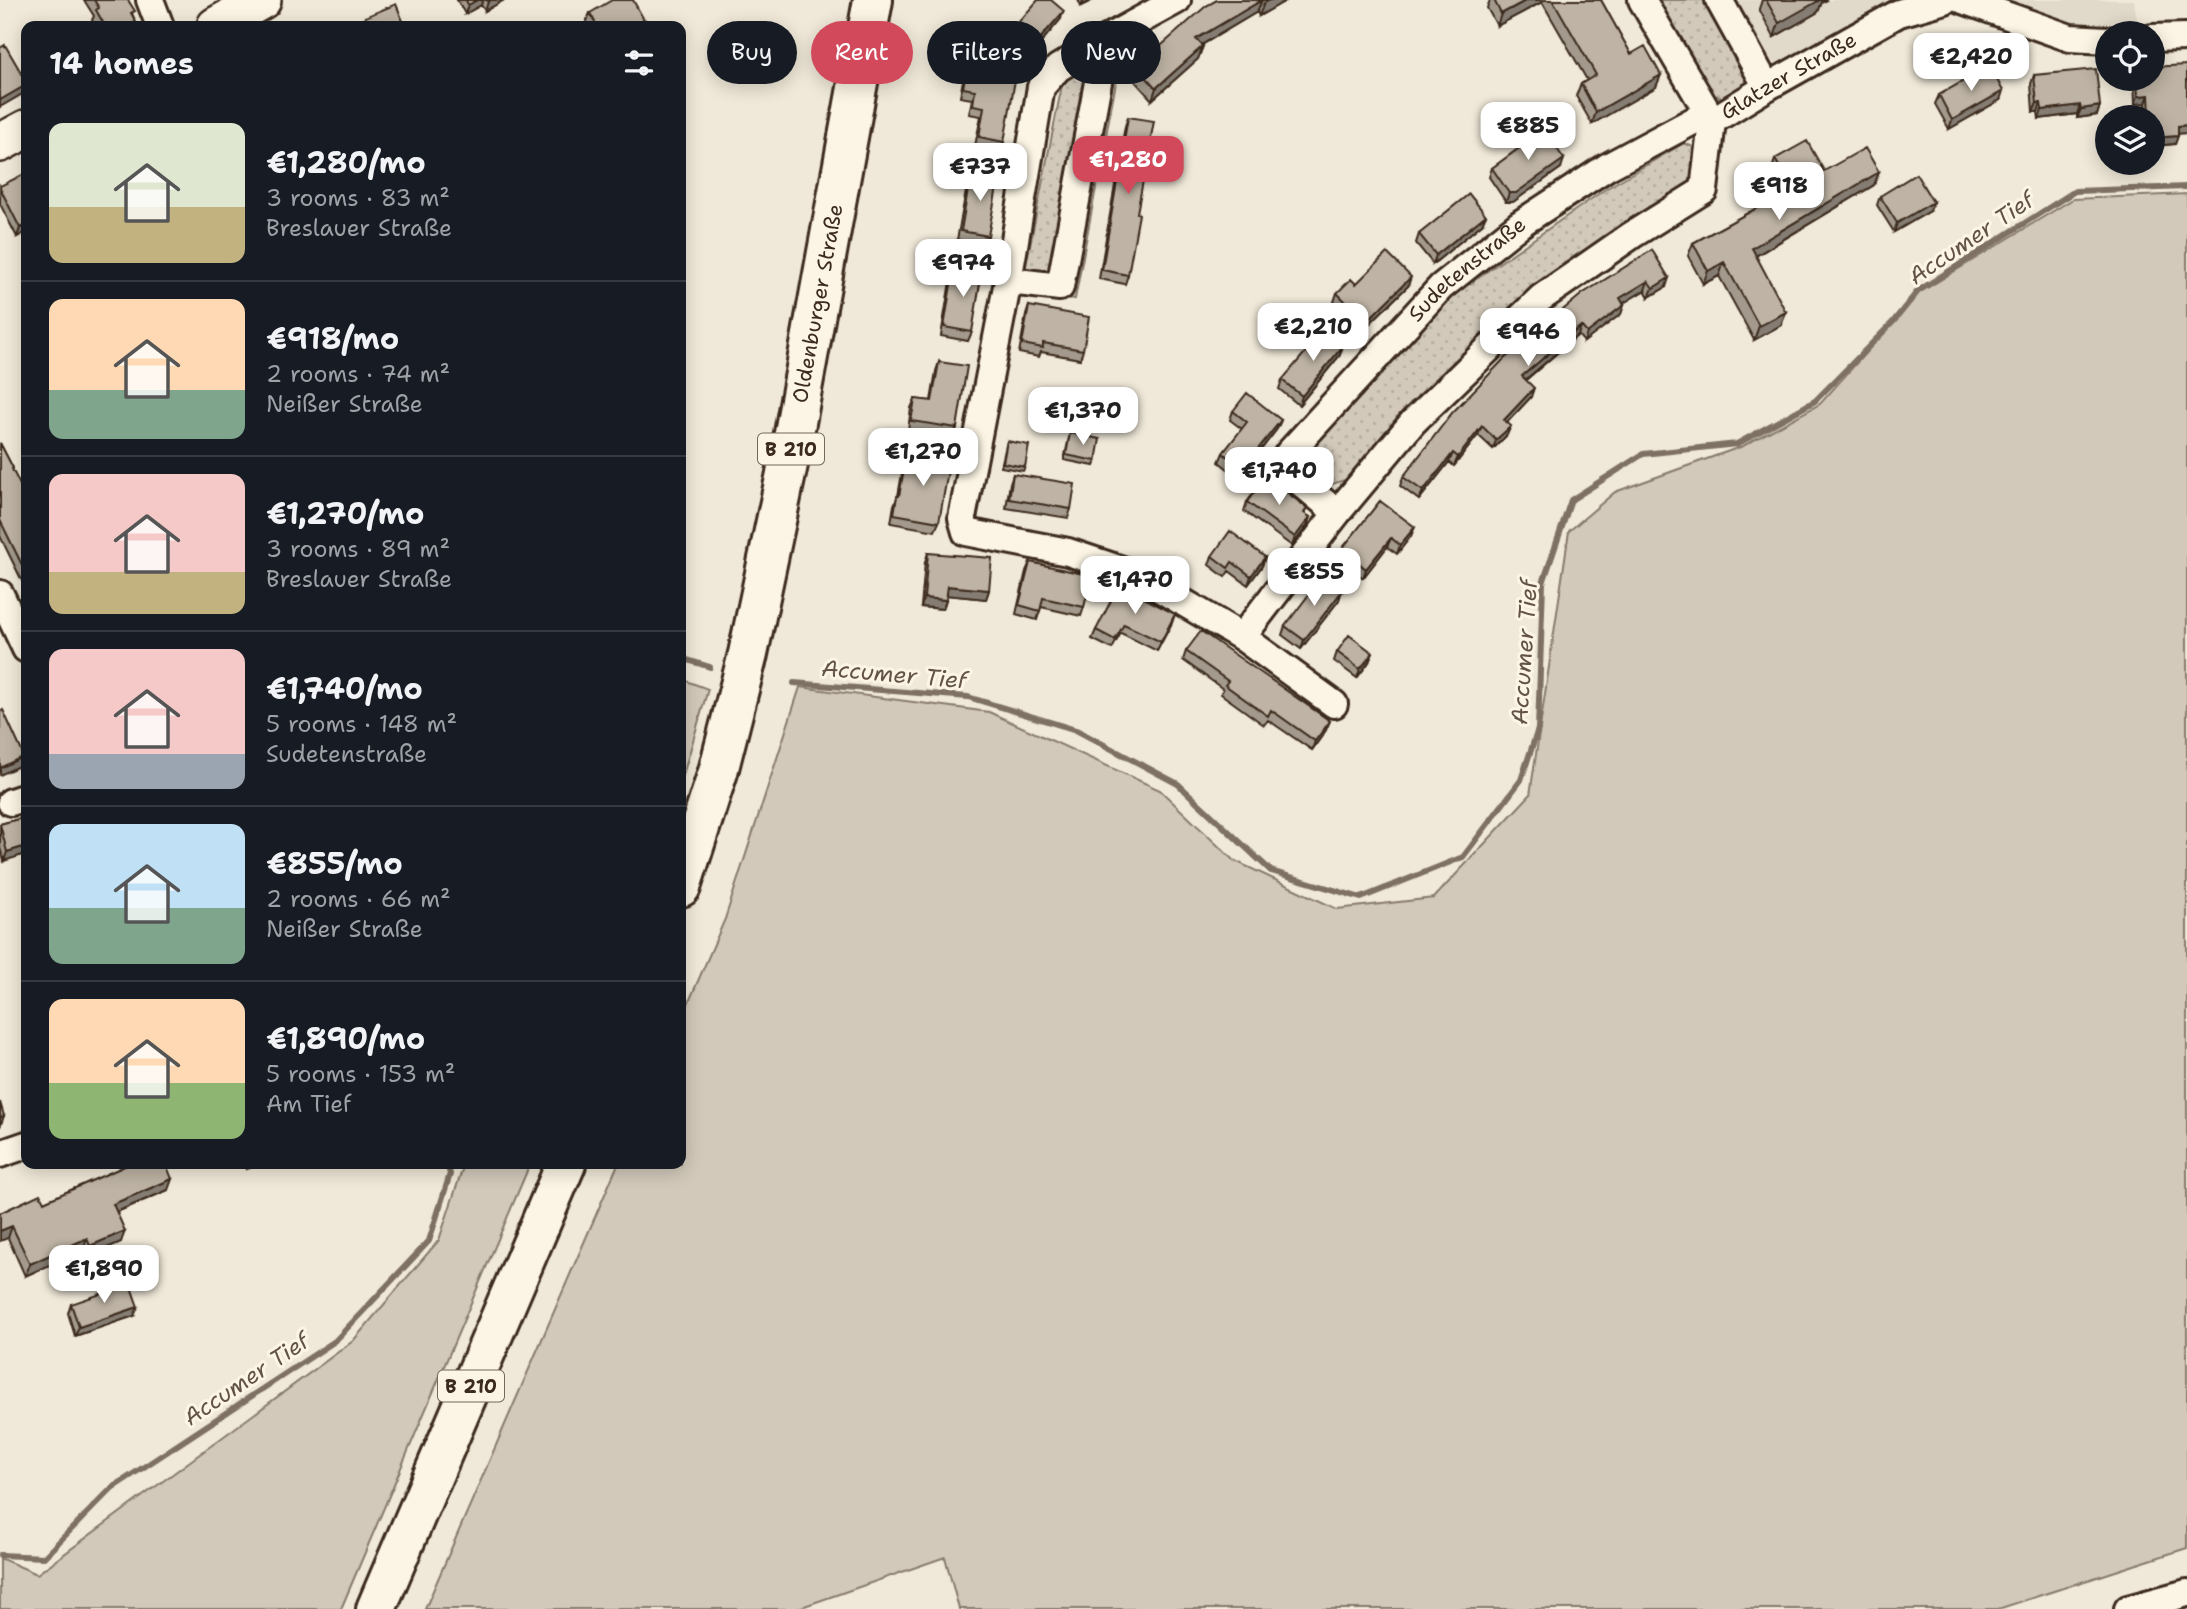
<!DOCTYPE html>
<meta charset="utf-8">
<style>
:root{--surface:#171b24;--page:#20242c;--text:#f1f3f6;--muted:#9ea1a6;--line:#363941;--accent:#d1495b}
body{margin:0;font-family:"Shantell Sans",sans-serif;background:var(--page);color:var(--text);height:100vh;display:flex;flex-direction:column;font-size:26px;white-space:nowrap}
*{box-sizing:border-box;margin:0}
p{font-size:23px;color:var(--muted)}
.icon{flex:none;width:38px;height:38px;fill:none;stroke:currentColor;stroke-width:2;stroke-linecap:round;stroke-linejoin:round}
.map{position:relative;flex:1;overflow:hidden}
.drawer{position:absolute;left:21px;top:21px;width:665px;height:1148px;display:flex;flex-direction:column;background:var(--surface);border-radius:14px;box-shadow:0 4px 18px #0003}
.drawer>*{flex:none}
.hud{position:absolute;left:707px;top:21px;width:665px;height:63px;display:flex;gap:14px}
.controls{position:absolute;left:2095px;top:21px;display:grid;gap:14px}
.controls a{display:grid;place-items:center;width:70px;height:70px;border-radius:50%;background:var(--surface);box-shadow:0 4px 18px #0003;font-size:35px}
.price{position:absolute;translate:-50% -60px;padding:0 16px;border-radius:14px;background:#fff;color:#222;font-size:23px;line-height:46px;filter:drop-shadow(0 2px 4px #0008)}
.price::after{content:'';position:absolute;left:50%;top:42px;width:21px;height:16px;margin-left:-10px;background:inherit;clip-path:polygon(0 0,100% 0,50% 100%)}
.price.on{background:var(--accent);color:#fff}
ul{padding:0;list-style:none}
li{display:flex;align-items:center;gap:21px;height:175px;padding:0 28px}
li+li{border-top:2px solid var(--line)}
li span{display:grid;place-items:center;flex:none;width:196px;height:140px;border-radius:14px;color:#555}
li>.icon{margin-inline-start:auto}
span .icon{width:84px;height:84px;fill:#fffc;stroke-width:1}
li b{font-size:30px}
h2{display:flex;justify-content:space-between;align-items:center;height:84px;padding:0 28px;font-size:30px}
.tag{padding:0 24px;border-radius:32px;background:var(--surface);box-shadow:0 4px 18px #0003;font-size:24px;line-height:63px}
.tag.on{background:var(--accent);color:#fff}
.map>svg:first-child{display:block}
.built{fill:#e1d9c9}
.grass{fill:#d2c9ba;stroke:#867a6c;stroke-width:2}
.park{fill:url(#park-dots);stroke:#867a6c;stroke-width:2}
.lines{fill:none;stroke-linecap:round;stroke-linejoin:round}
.stream{stroke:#7e7163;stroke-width:6}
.street-casing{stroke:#3b2a1e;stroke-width:32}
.secondary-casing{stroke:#3b2a1e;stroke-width:42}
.primary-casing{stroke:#3b2a1e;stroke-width:44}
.street{stroke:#fcf5e5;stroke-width:26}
.secondary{stroke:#fcf5e5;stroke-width:37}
.primary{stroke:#fcf5e5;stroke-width:38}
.wall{fill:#a39a8d;stroke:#3b2a1e;stroke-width:2}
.shaded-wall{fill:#857d73;stroke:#3b2a1e;stroke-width:2}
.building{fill:#beb3a4;stroke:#3b2a1e;stroke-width:2}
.labels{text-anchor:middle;stroke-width:6;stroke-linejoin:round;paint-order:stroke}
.shield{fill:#fcf5e5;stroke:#75675a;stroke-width:2}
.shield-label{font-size:19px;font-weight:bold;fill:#3b2a1e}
.street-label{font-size:21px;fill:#3b2a1e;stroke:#fcf5e5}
.water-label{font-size:23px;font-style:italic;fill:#625346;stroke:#fcf5e5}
</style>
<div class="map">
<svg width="2187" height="1609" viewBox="0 0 2187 1609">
<defs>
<pattern id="park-dots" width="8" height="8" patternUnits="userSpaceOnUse" patternTransform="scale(1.75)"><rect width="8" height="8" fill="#d2c9ba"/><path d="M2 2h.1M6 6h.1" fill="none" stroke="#b5ad9f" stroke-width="1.8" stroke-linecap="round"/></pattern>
</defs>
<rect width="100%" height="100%" fill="#f0e9d9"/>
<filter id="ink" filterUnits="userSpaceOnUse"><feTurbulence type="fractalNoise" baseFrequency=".0143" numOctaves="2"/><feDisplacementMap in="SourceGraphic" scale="14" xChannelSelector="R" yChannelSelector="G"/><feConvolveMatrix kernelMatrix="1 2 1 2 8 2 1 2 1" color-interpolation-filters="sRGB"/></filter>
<g filter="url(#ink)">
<path class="built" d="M1732 0H1901L1781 65 1762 57Z
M2003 0H2134L2137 20 2085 27Z"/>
<path class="grass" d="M2187 194V1548L1998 1609H959L945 1557 796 1609H425L618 1164H681V1020L725 919 800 687 989 712 1160 790 1233 860 1337 909 1434 898 1530 795 1569 531 1615 492 1743 446 1820 404 1919 293 2073 199Z
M681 679 708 689 681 782Z
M460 1164H530L341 1609H0V1558L37 1574 353 1341 439 1240 462 1170Z"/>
<path class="park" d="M1654 0H1708L1748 68 1749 83 1731 101 1708 93Z
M1127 24 1075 299 1021 290 1068 55Z
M1684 143 1700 150 1698 168 1687 187 1637 216 1539 286 1351 478 1326 486 1308 475 1303 453 1450 297 1607 188Z"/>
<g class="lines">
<path class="stream" d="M681 658 710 667
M794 683 968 697 1076 730 1178 784 1271 871 1361 898 1463 857 1521 780 1538 729 1543 583 1571 500 1643 454 1737 444 1815 401 1893 322 1918 291 2075 191 2187 187
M0 1555 44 1557 112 1488 335 1341 429 1241 450 1174 447 1164"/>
<defs>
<g id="street">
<path d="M150 0 160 26"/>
<path d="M1642 0 1708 113"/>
<path d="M1719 0 1767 87"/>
<path d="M1963 0 2070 38 2107 40"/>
<path d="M2152 38 2187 37"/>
<path d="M1106 39 1058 68 1041 87 1008 281 962 518 966 532 1068 552 1137 575 1242 637 1334 704"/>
<path id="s1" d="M1712 121 1767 87 1899 13 1945 0"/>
<path d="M1008 281 1060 287 1106 39 1177 0"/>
<path id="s2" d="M1337 513 1287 471 1288 454 1441 287 1520 224 1607 167 1708 113 1712 121"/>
<path d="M0 594 26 649"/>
<path d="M1242 637 1337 513 1413 422 1541 298 1632 235 1704 190 1712 121"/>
<path d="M11 802 26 797"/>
<path d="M0 1154 26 1145"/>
<path d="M2128 1609 2187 1593"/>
</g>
<path id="secondary" d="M216 26 262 0
M0 143 26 129"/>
<g id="primary">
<path id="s3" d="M681 887 718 772 748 654 791 450 873 0"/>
<path d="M376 1609 566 1164"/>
</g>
</defs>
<use href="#street" class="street-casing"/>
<use href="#secondary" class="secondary-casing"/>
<use href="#primary" class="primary-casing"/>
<use href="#street" class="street"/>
<use href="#secondary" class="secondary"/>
<use href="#primary" class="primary"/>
</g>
<path class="wall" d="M84 0H128L133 16 136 22 134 26H95L92 20 94 16Z
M457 0H504L485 11 481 5 465 14Z
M1078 0H1093L1081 6Z
M1217 0H1287L1259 16 1257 12 1202 45 1203 46 1198 59 1152 100 1133 79 1137 67Z
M1490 0H1601L1631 54 1656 87 1592 124 1576 96 1581 84 1587 80 1542 2 1497 26 1487 8Z
M1762 0H1827L1822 2 1818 12 1774 37 1759 9Z
M590 13 644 20 642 26H589L586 22Z
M365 17 405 26H362Z
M1060 20 1020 67 999 49 1003 40Z
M966 71 1004 142 1001 151 975 146 981 116 969 114 972 99 960 97 963 80Z
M2034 75 2100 106 2097 115 2077 118V114L2039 119 2038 112H2033L2031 84Z
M2134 79H2152L2178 134 2175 144 2152 146V117H2146V103L2135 104Z
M1939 95 2000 100 1949 129 1935 104Z
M1128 117V275L1125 284 1099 279 1125 126Z
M1527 138 1561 168 1513 202H1506L1489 177 1492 168 1525 144Z
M1775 159 1824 171 1879 172 1874 185 1756 256 1781 325 1754 340 1719 276 1703 284 1688 256 1693 243 1783 194 1771 173Z
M971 171 988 236 985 245 957 240 968 180Z
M0 186 26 232 17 237 0 204Z
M1880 196 1930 211 1894 232 1877 205Z
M1482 224 1433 264 1416 243 1419 234Z
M1652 250 1666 287 1649 297 1645 290 1623 303 1624 305 1621 314 1584 342 1578 335 1526 380 1531 397 1507 422V435L1493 449 1478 435 1454 466 1449 462 1419 500 1400 486 1403 477Z
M954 266 972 332 968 341 941 336 951 275Z
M1408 286 1362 331 1334 302 1337 293Z
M1029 306 1083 350 1080 359 1041 352 1039 357 1019 353 1026 315Z
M1340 355 1299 405 1279 389 1282 380Z
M939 362 957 428 953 437 908 430 911 408 915 399 931 401 936 371Z
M1233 411 1281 420 1277 429 1239 478 1219 462 1223 453 1242 429 1230 420Z
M1070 433 1096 461 1094 466 1064 460Z
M1007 441 1025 467 1023 471 1001 467Z
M0 443 13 468 12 471 26 497V589L0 536Z
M907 453 939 522 935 531 891 523 894 505 898 496 904 462Z
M1013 474 1071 509 1068 518 1006 508 1010 483Z
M1380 501 1411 536 1397 554 1387 547 1363 578 1339 558 1342 549Z
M1247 502 1305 514 1310 517 1307 526 1292 546 1244 511Z
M928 553 989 590 986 599 947 595 943 609 921 607 925 562Z
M1212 556 1265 557 1262 566 1248 585 1229 571 1225 577 1209 565Z
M1030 562 1084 607 1081 616 1041 607 1037 620 1016 614 1026 571Z
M1339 600 1301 649 1282 635 1285 626Z
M1175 614 1157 651 1121 633 1112 649 1092 639 1096 630Z
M1186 651 1326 730 1312 750 1268 720 1264 725 1221 694 1223 689 1183 660Z
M1337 652 1369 662 1357 678 1334 661Z
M26 817 4 861 0 848V824Z
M122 1164H173L167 1167 168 1190 117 1212 121 1242 86 1257 83 1250 25 1276 8 1238 0 1213 44 1202 121 1168Z
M71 1304 134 1316 75 1336 68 1313Z"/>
<path class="shaded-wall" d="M477 0H483L481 5 465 14 468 5Z
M491 0H504L485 11 488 2Z
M1084 0H1093L1081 6Z
M1262 0 1257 12 1191 51 1196 39Z
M1270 0H1287L1259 16 1264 3Z
M1527 0H1543L1542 2 1497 26 1501 14Z
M1817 0H1827L1822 2 1818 12 1774 37 1779 23Z
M1064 11 1060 20 1020 67 1023 58Z
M644 20 642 26H634Z
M1203 46 1198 59 1152 100 1156 88Z
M1661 75 1656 87 1592 124 1596 112Z
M26 85 24 93 0 107V100Z
M2003 91 2000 100 1949 129 1952 120Z
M2149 95 2146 103 2135 104 2138 96Z
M2037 103H2041L2038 112H2033Z
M2080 105 2077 114 2039 119 2042 110Z
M2100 106 2097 115 2077 118 2081 109Z
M2187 125V133L2175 134 2178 126Z
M2178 136 2175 144 2152 146V138Z
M1564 159 1561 168 1513 202H1506L1509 193Z
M1879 172 1874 185 1747 261 1752 248Z
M1933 202 1930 211 1894 232 1897 223Z
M1486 215 1482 224 1433 264 1436 255Z
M26 225V232L17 237 20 228Z
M1724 262 1719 276 1703 284 1708 271Z
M1411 277 1408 286 1362 331 1366 322Z
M1669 278 1666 287 1649 297 1653 288Z
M1648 281 1645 290 1617 307 1620 298Z
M1624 305 1621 314 1584 342 1587 333Z
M1786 312 1781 325 1754 340 1759 326Z
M1581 326 1578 335 1519 385 1522 376Z
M1343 346 1340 355 1299 405 1302 396Z
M1534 388 1531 397 1501 429 1504 420Z
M1281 420 1277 429 1239 478 1242 469Z
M1482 426 1478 435 1454 466 1458 457Z
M1511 426 1507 435 1493 449 1496 440Z
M1453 453 1449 462 1419 500 1423 491Z
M1310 517 1307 526 1292 546 1295 537Z
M1415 527 1411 536 1397 554 1400 545Z
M1391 538 1387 547 1363 578 1366 569Z
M1265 557 1262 566 1248 585 1251 576Z
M948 586 989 590 986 599 944 595Z
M1342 591 1339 600 1301 649 1304 640Z
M924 598 946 600 943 609 921 607Z
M1175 614 1172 623 1157 651 1161 642Z
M1373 653 1369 662 1357 678 1360 669Z
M1330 721 1326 730 1312 750 1315 741Z
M24 756 21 765 0 775V768Z
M26 846V854L4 861 7 852Z
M4 1116 0 1127V1117Z
M249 1164H260L247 1169Z
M172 1179 168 1190 109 1215 113 1204Z
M12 1226 8 1238 0 1241V1231Z
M125 1231 121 1242 86 1257 90 1246Z
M87 1238 83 1250 25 1276 30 1264Z
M138 1307 134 1316 75 1336 79 1327Z"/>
<path class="building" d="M94 0H128L135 11 131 13 136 22 128 26H105L96 10 99 8Z
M466 0H477L468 5Z
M612 0H633L644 20 634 26H597L590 13Z
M1038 0H1051L1064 11 1023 58 1003 40Z
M1217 0H1262L1196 39 1203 46 1156 88 1137 67 1206 6Z
M1494 0H1527L1501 14Z
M1553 0H1601L1631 54 1645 46 1661 75 1596 112 1581 84 1596 75Z
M1766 0H1820L1779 23Z
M396 4 405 26H369L365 17Z
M5 45 26 81V85L0 100V48Z
M2187 65V125L2178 126V136L2152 138V117H2150L2149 95 2138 96 2137 79H2152V67Z
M1990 66 2003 91 1952 120 1939 95Z
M2096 69 2100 106 2081 109 2080 105 2042 110 2041 103H2037L2034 75Z
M966 71 1015 80 1004 142 979 137 984 107 973 105 975 90 963 88Z
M1128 117 1154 121 1137 213 1139 214 1128 275 1102 270Z
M1543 128 1564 159 1516 193H1509L1492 168 1529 141 1527 138Z
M1807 141 1824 171 1865 148 1879 172 1752 248 1786 312 1759 326 1724 262 1708 271 1693 243 1792 189 1775 159Z
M971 171 999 176 988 236 961 231Z
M26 173V225L20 228 0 188V186Z
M1916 174 1933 202 1897 223 1880 196Z
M1469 194 1486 215 1436 255 1419 234Z
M1652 250 1669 278 1653 288 1648 281 1620 298 1624 305 1587 333 1581 326 1522 376 1534 388 1504 420 1511 426 1496 440 1482 426 1458 457 1453 453 1423 491 1403 477 1452 413 1504 359 1582 294Z
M1387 253 1411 277 1366 322 1337 293 1351 279 1356 284Z
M954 266 982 271 972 332 944 327Z
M1029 306 1089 317 1083 350 1043 343V348L1022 344Z
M1324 330 1343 346 1302 396 1282 380Z
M939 362 967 366 957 428 911 421 915 399 932 401Z
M1247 393 1281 420 1242 469 1223 453 1247 422 1233 411Z
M1070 433 1100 439 1096 461 1066 455Z
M1007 441 1029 445 1025 467 1003 463Z
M0 443 13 468 12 469 26 497V573L0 520Z
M907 453 950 460 939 522 894 514 897 496H899Z
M1013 474 1075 484 1071 509 1009 499Z
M1266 476 1307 508 1304 513 1310 517 1295 537 1247 502Z
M1380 501 1415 527 1400 545 1391 538 1366 569 1342 549Z
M1230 531 1265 557 1251 576 1232 562 1228 568 1212 556Z
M928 553 992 558 989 590 948 586 946 600 924 598Z
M1030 562 1092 576 1084 607 1043 598 1040 611 1019 605Z
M1323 576 1342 591 1304 640 1285 626Z
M1119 585 1175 614 1161 642 1124 624 1115 640 1096 630Z
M1201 631 1330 721 1315 741 1271 710 1268 716 1225 685 1228 681 1186 651Z
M1349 635 1373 653 1360 669 1337 652Z
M3 710 24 756 0 768V712Z
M26 817V846L7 852 0 824Z
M0 1102 4 1116 0 1117Z
M124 1164H166L172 1179 113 1204 125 1231 90 1246 87 1238 30 1264 12 1226 0 1231V1213L40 1194 44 1202 125 1166Z
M130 1284 138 1307 79 1327 71 1304Z"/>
</g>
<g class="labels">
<g class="shield">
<rect x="758" y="433.5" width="66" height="31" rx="5"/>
<rect x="438" y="1370.5" width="66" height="31" rx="5"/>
</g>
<g class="shield-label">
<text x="791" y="456">B 210</text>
<text x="471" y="1393">B 210</text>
</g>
<g class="street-label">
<text dy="7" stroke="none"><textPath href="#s1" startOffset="89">Glatzer Straße</textPath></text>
<text dy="7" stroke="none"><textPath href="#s2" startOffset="340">Sudetenstraße</textPath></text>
<text dy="7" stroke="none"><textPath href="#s3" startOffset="600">Oldenburger Straße</textPath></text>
</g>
<g class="water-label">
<text transform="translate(1971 238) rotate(-34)" y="8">Accumer Tief</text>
<text transform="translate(1524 652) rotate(-86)" y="8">Accumer Tief</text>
<text transform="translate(894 674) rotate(5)" y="8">Accumer Tief</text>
<text transform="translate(246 1379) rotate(-34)" y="8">Accumer Tief</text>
</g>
</g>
</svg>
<div class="controls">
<a><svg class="icon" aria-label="locate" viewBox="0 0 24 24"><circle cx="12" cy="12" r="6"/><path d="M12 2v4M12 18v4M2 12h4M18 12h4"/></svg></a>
<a><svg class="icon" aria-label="layers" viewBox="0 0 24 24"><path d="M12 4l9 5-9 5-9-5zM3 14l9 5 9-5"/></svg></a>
</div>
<b class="price" style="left:1971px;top:93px">€2,420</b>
<b class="price" style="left:1528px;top:162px">€885</b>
<b class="price on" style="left:1128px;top:196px">€1,280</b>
<b class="price" style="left:980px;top:203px">€737</b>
<b class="price" style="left:1779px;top:222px">€918</b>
<b class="price" style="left:963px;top:299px">€974</b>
<b class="price" style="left:1313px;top:363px">€2,210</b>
<b class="price" style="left:1528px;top:368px">€946</b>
<b class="price" style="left:1083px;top:447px">€1,370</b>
<b class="price" style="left:923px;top:488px">€1,270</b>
<b class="price" style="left:1279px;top:507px">€1,740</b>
<b class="price" style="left:1314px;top:608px">€855</b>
<b class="price" style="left:1135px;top:616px">€1,470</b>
<b class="price" style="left:104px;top:1305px">€1,890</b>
<div class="hud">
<a class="tag">Buy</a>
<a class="tag on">Rent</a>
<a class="tag">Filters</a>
<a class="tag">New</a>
</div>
<section class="drawer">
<h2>14 homes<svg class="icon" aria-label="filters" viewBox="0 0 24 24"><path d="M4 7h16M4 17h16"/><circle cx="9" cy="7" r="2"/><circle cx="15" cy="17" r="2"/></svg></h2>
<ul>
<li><span style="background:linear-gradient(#dfe7d0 60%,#c2b280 0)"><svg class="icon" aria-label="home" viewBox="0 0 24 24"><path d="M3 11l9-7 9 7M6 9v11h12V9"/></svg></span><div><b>€1,280/mo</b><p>3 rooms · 83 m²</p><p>Breslauer Straße</p></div></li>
<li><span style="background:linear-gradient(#ffd9b3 65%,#7fa58c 0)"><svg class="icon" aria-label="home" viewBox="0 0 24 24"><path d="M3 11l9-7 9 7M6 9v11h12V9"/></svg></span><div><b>€918/mo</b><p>2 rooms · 74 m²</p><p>Neißer Straße</p></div></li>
<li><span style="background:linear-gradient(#f6c9c9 70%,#c2b280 0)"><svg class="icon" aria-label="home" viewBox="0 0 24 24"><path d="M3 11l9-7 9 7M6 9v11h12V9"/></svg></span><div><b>€1,270/mo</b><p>3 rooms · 89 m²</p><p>Breslauer Straße</p></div></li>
<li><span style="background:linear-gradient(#f6c9c9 75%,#9aa5b1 0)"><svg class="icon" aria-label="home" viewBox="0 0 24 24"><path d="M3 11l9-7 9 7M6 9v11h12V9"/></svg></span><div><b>€1,740/mo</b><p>5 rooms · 148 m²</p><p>Sudetenstraße</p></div></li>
<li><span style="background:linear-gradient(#bfe0f5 60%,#7fa58c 0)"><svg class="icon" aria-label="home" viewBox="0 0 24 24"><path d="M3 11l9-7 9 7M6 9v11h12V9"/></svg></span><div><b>€855/mo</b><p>2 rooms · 66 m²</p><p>Neißer Straße</p></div></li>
<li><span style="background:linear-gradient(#ffd9b3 60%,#8fb573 0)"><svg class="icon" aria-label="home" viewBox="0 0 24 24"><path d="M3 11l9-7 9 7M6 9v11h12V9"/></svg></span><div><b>€1,890/mo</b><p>5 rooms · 153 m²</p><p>Am Tief</p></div></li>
</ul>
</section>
</div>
